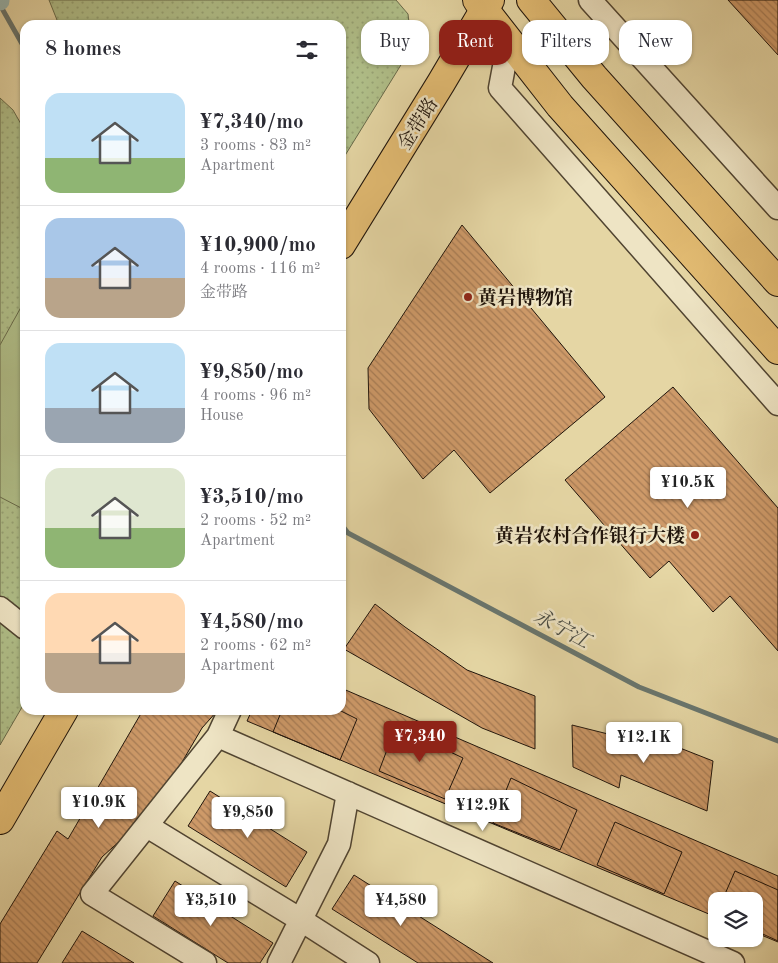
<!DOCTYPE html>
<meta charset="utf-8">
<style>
:root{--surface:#fff;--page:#f2f2f3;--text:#2b2b33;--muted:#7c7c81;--line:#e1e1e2;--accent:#8f2418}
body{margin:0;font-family:"Old Standard TT","Noto Serif SC",serif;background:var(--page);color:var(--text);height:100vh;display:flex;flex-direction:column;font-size:19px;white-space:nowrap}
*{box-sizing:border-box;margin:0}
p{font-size:16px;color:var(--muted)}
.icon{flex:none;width:28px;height:28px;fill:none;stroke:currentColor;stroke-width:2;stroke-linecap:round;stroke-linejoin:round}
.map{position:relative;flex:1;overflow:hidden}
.panel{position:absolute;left:20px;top:20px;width:326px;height:695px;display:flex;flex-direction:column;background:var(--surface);border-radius:15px;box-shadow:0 1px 4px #0004}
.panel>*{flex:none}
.top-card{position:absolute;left:361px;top:20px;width:341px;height:45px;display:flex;gap:10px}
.fabs{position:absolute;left:708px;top:892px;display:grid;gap:10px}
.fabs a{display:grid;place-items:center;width:55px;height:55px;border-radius:10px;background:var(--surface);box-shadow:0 1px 4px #0004;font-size:25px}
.price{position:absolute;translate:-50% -42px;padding:0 11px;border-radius:5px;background:#fff;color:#222;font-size:16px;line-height:32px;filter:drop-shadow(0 1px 2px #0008)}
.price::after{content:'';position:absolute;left:50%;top:30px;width:15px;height:11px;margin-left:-8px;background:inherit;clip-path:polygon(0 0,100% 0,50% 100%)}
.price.current{background:var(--accent);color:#fff}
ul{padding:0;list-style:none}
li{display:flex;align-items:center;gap:15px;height:125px;padding:0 25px}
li+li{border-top:1px solid var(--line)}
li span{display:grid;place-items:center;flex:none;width:140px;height:100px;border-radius:15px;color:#555}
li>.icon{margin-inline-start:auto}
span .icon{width:60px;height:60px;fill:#fffc;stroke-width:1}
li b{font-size:21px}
h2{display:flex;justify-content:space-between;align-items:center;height:60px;padding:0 25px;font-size:21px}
.tag{padding:0 18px;border-radius:15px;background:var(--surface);box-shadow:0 1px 4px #0004;font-size:18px;line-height:45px}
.tag.current{background:var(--accent);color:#fff}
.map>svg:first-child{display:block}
.grass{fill:url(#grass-dots);stroke:#686a4a}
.garden{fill:#b0bf89;stroke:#686a4a}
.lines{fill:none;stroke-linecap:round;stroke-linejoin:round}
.stream{stroke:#68766f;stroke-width:5}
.canal{stroke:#99b7b1;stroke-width:19}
.building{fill:url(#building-back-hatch);stroke:#1f140b}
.minor-casing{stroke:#504431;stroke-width:25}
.major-casing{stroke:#1f140b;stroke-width:30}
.highway-casing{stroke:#1f140b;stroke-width:30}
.minor{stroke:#eee4c4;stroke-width:22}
.major{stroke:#e2bb72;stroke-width:28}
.highway{stroke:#e2bb72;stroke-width:28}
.poi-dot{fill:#8f2418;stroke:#eee4c4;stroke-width:2}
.labels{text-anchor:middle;stroke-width:5;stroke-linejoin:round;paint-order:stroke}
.street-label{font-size:19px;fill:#1f140b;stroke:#eee4c4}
.poi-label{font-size:19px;font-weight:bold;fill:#1f140b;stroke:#eee4c4;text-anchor:start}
.water-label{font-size:20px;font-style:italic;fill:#4a4d45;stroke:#eee4c4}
</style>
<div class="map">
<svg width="778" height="963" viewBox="0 0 778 963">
<defs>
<pattern id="grass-dots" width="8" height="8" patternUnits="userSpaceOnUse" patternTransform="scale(1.25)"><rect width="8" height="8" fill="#b0bf89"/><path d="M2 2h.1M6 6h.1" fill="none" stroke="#97a375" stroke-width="1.8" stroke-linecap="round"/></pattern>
<pattern id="building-back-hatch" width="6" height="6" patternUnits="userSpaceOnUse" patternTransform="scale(1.25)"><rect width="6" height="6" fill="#ce9a69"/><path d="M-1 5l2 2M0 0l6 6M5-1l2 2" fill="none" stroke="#a77c55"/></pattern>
</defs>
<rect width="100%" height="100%" fill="#e5d6a4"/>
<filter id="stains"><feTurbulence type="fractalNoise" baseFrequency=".004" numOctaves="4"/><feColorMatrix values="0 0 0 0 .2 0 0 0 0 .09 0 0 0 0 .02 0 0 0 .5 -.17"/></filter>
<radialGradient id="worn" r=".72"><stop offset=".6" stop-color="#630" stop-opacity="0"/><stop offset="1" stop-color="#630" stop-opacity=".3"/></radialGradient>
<path class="grass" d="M49 0H396L408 14 412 47 341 162V25H59Z
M0 98 13 110 25 131V702L0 745Z"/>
<path class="garden" d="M25 300V510L0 497V345Z"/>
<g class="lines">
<path class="stream" d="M0 5 25 49
M341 524 348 533 639 687 778 741"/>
<path class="canal" d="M0 1V0"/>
</g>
<path class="building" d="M728 0H778V55Z
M462 225 605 397 490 493 454 450 423 479 369 409 368 368Z
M673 387 778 508V651L730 596 713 612 669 561 650 578 565 480Z
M375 604 405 627 467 670 535 696V749L482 728 344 649Z
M341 688 778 876V942L754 932V901H716V917L247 721 252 710H341Z
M143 710H218L202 728 154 810 102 857 37 963H0V924L57 831 68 839Z
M282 710H339L357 719 340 760 273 732Z
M572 725 608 734 652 737 713 761 707 811 621 775 619 788 573 767Z
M396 726 463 758 445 799 379 771Z
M511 778 577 810 560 850 493 823Z
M210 791 307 852 286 887 188 826Z
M615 822 682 852 664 894 597 865Z
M735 871 778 890V941L754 930V901H722Z
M354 875 493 963H418L332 909Z
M175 881 273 943 260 963H228L153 916Z
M82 931 134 963H62Z"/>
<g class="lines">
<defs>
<path id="minor" d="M590 0 778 208
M509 40 500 88 778 404
M0 608 25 628
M218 736 733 963
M147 826 301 920 368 963
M205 963 92 894 218 736 230 710
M279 963 339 844 348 793"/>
<path id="major" d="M341 245 441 83 490 0
M0 820 64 710"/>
<path id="highway" d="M477 0 560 106 778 350
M531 0 594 77 778 282"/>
</defs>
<use href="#minor" class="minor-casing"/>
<use href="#major" class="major-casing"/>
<use href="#highway" class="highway-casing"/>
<use href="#minor" class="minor"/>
<use href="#major" class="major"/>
<use href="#highway" class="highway"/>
</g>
<g class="poi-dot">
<circle cx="468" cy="297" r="5"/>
<circle cx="695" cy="535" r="5"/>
</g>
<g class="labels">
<g class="street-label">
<text transform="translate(417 123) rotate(-58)" y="7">金带路</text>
</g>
<g class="poi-label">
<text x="478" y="304">黄岩博物馆</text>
<text x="685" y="542" text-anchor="end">黄岩农村合作银行大楼</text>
</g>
<g class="water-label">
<text transform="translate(562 628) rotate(28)" y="7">永宁江</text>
</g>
</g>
<rect width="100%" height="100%" filter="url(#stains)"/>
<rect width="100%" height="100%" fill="url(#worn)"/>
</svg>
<div class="fabs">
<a><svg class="icon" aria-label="layers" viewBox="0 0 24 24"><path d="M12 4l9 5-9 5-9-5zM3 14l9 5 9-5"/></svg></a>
</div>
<b class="price" style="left:688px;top:509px">¥10.5K</b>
<b class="price current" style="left:420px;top:763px">¥7,340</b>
<b class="price" style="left:644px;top:764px">¥12.1K</b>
<b class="price" style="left:99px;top:829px">¥10.9K</b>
<b class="price" style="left:483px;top:832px">¥12.9K</b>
<b class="price" style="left:248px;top:839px">¥9,850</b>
<b class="price" style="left:211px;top:927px">¥3,510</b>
<b class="price" style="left:401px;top:927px">¥4,580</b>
<div class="top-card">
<a class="tag">Buy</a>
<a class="tag current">Rent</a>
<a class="tag">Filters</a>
<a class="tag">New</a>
</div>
<section class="panel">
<h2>8 homes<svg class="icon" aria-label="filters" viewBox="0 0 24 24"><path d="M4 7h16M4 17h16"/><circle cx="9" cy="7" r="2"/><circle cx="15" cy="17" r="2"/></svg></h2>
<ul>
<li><span style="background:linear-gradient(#bfe0f5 65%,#8fb573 0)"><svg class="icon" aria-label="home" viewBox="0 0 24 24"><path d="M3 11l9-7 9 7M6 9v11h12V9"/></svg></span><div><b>¥7,340/mo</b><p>3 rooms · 83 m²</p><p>Apartment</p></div></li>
<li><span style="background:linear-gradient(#a9c7e8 60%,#b9a48a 0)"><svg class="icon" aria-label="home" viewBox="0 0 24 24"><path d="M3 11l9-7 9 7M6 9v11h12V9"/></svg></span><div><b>¥10,900/mo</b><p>4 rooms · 116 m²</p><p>金带路</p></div></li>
<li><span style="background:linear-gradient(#bfe0f5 65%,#9aa5b1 0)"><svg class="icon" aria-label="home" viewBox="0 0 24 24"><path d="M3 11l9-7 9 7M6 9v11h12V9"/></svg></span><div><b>¥9,850/mo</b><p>4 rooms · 96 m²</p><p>House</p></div></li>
<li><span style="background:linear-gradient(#dfe7d0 60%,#8fb573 0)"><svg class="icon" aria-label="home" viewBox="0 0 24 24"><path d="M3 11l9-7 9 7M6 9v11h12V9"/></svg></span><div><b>¥3,510/mo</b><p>2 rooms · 52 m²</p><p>Apartment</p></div></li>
<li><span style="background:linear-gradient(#ffd9b3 60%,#b9a48a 0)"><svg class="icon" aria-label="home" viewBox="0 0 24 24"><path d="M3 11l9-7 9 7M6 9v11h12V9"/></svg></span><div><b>¥4,580/mo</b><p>2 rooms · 62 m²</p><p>Apartment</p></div></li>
</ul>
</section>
</div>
